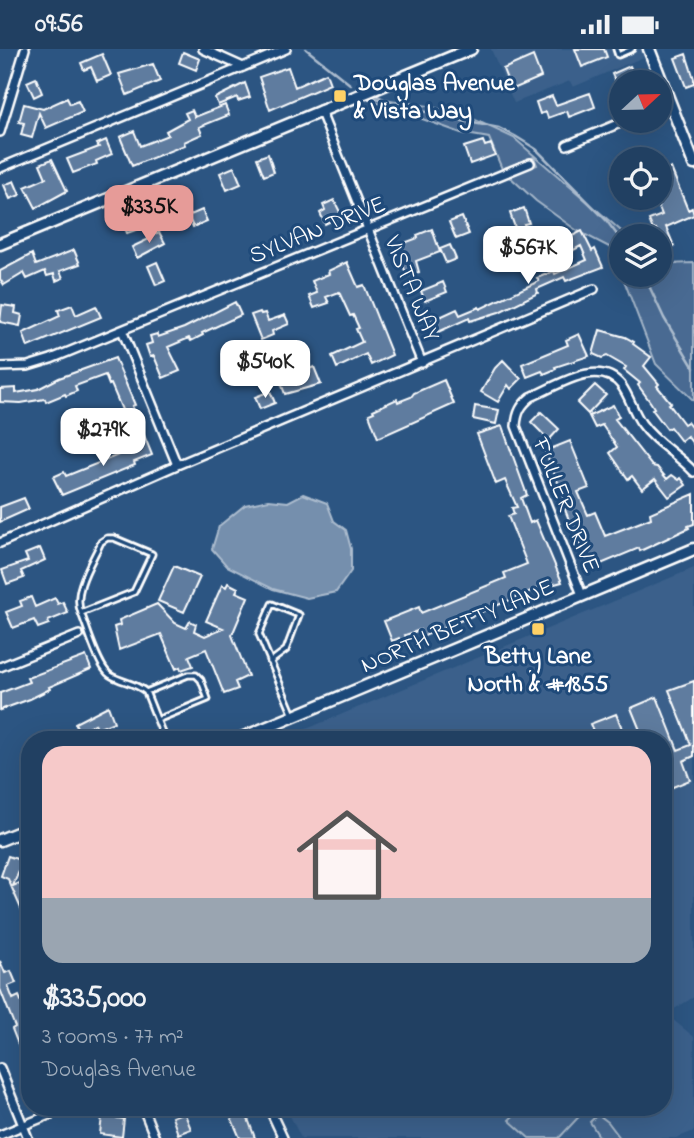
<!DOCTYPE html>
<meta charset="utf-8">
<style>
:root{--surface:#214062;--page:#2d4b6b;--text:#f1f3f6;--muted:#a2afbe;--line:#3e5977;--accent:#e69b98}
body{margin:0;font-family:"Indie Flower",sans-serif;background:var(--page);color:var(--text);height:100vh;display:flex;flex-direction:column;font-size:26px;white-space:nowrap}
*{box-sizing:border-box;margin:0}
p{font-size:23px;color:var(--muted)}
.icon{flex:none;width:38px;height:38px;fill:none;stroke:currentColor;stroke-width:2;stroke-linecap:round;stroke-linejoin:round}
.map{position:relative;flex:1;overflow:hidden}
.drawer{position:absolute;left:21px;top:682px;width:651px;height:385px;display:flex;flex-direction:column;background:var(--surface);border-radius:28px;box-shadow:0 7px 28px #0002,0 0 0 2px var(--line)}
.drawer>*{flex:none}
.needle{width:46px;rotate:68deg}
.controls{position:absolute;left:609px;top:21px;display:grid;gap:14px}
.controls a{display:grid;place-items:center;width:63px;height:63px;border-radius:50%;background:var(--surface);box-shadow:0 7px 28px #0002,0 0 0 2px var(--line);font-size:35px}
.price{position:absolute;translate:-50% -60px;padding:0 16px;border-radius:14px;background:#fff;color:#222;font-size:23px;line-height:46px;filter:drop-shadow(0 2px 4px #0008)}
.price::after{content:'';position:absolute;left:50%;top:42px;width:21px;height:16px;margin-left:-10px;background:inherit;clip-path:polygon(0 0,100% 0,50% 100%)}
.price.selected{background:var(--accent);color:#111}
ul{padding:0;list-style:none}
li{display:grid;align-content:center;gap:14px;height:371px;padding:0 21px}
li span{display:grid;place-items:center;height:217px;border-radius:21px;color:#555}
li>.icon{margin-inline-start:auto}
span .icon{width:126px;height:126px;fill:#fffc;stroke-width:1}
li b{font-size:30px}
.status{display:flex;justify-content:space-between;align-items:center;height:49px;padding:0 35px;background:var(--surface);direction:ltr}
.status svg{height:19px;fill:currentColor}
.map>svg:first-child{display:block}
.built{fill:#3b618b}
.green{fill:#486b92;stroke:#a4b5c8;stroke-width:2}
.water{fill:#748fad;stroke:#acbcce;stroke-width:2}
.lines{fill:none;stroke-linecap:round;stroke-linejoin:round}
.stream{stroke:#acbcce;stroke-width:2.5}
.building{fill:#5e7c9f;stroke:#fff;stroke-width:2}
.lane-casing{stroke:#fff;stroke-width:9}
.street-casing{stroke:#fff;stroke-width:12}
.secondary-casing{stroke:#fff;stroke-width:15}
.lane{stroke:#1f4a7a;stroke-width:3.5}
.street{stroke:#1f4a7a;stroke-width:7}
.secondary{stroke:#1f4a7a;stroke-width:10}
.poi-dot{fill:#ffd166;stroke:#1f4a7a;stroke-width:2.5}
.labels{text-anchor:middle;stroke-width:6;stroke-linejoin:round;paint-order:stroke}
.poi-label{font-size:24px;font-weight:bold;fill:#fff;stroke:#1f4a7a;text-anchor:start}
.street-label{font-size:24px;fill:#fff;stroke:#1f4a7a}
</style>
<div class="status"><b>09:56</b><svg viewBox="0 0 49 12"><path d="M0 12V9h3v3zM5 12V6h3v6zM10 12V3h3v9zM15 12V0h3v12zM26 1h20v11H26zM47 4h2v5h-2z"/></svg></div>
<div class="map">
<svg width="694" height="1089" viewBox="0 0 694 1089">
<rect width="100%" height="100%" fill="#2c5582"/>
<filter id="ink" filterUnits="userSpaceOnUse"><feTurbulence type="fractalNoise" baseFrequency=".0143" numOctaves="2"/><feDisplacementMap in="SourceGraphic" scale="14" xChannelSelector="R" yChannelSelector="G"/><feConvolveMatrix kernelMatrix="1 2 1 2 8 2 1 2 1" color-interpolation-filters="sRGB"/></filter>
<g filter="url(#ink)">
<path class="built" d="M491 0H643L646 7 573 38 570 32 514 54Z
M694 519V948L666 965 694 988V1082L676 1089H301L286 1059H663V691H280Z"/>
<path class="green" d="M374 45 384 50 428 57 469 68 514 89 627 187H621V223L615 201 576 181 536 152 509 127 537 116 534 108 502 120 489 89 461 84 364 49Z
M660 212 665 215 694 214V352L656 315 622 226H660Z
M521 1059H587L559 1089H529L509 1071Z
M596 1067H600L608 1073 620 1089H600L590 1073Z"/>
<path class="water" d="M303 445 327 454 334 472 346 481 351 500V522L336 543 307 549 273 540 227 517 212 500 219 477 245 456 269 451 288 453Z"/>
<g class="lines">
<path class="stream" d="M306 0 351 36
M376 49 448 69 499 79 515 87 536 100 606 171 621 191
M644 226 664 269 694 319"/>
</g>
<path class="building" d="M575 0H604L607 8 582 18Z
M183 3 200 10 196 21 179 14Z
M102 5 111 26 97 32 91 18 84 21 81 14Z
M686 5 694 30V35L686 38 675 9Z
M533 7 541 28 511 41 503 20Z
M153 15 160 32 127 46 119 25Z
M630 17 635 28 617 36 612 25Z
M288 18 295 38 326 24 330 35 270 61 259 28Z
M36 29 42 44 34 48 27 33Z
M245 34 250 48 238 52 237 48 218 56 215 49Z
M590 44 595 58 569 68 567 62 548 69 546 63 540 65 536 53 552 47 556 56Z
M67 49 70 55 78 52 83 63 46 79 39 64 32 89 21 86 24 74 19 73 24 55 43 60Z
M225 56 229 66 199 78 202 85 184 93 185 96 132 117 120 88 134 82 140 97 168 86 166 82 188 70 185 64 192 61 195 68Z
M106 91 112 105 96 112 97 115 73 124 67 110 99 98 97 95Z
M483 92 485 97 491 95 495 106 470 115 464 98Z
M268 105 274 123 264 127 257 109Z
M52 110 67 142 36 159 25 138 46 129 40 115Z
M234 118 241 135 227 141 220 124Z
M671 119 688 161 692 159 694 166 666 178 674 197 665 201 656 180 653 181 649 171 662 166 655 149H660V143L665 142 660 131V124Z
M14 132 20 146 10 150 4 136Z
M170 148 180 171 169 175 165 165 137 175 139 180 127 184 121 169Z
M334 151 342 167 325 175 320 164 325 161 323 156Z
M524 159 529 174 524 175 528 187 519 190 510 164Z
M202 161 207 172 193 178 188 167Z
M462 168 469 185 456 190 449 173Z
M432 180 440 203 416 212 419 223 407 227 396 197 418 189 417 186Z
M582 182 592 202 595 200 603 218 566 232 564 228 537 240 538 244 499 263 470 272 469 269 436 284 431 272 457 260 460 266 479 258 480 260 539 232 537 229 554 222 555 225 587 211 581 197 570 203 564 191Z
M159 183 165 194 137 209 132 198 149 190 148 188Z
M450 196 456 210 446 214 440 200Z
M74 201 80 215 60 222 63 229 56 232 54 225 47 227 45 222 27 230 24 224 4 236 0 230V222L32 205 36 216Z
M157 213 165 232 156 236 148 217Z
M347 213 358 238 364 236 392 306 371 316 366 305 337 319 332 307 362 293 356 280 359 279 353 266 350 267 339 243 326 248 329 254 314 259 309 247 317 244 312 232 329 225 328 222Z
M443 233 447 243 425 252 421 242Z
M235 253 241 266 202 284 203 286 191 292 189 289 168 298 180 322 163 329 154 307 150 308 146 296 152 294 150 287 157 285 158 288 184 279Z
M2 256 16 258 15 264 22 266 20 277 0 273Z
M72 256 76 266 96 257 101 268 28 298 23 284 60 267 58 261Z
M260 263 261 265 265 264 268 272 285 266 289 275 272 282 273 286 261 291 251 266Z
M600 281 625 288 634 293 633 295 651 308 644 317 659 335 657 337 671 354 669 355 684 375 687 373 694 382V396L687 387 681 392 670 378 667 380 652 360 654 359 651 354 638 336 640 334 624 321 626 318 607 307 602 309 593 305Z
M579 285 589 307 555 318 556 320 544 325 542 322 527 328 522 315 568 296 566 291Z
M115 309 135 356 132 357 138 371 128 375 111 335 109 336 105 326 75 337 77 342 66 347 65 345 46 353 45 350 21 354 0 353V340L16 339V344L38 340 59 329Z
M503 311 521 330 511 340 508 336 498 353 481 343 495 319Z
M314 318 321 335 285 345 281 334 288 332 286 326 292 324 293 326Z
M444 331 454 355 378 389 369 365 374 363 373 361 397 350 398 353 411 348 414 344Z
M595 336 606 346 588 365 577 354Z
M270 342 275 354 260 360 255 348Z
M613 356 619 368 615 370 652 417 657 418 667 430 672 426 679 431 681 429 686 436 669 448 655 430 642 440 632 427 628 430 610 404 617 398 602 376 595 379 589 367Z
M475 357 499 361 496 375 473 370Z
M541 363 559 380 549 391 531 373Z
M502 377 527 446 521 449 530 474 536 471 562 533 536 540 422 588 420 581 405 586 408 594 401 596 399 589 392 592 384 572 419 558 421 564 506 529 504 524 527 515 508 467 514 465 512 459 517 458 505 431 496 435 477 385Z
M144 386 152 406 134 413 135 416 62 446 53 428 64 423 66 427 136 399 133 391Z
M570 392 589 439 578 443 588 466 595 463 605 487 651 469 650 464 694 445V475L688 477 689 479 653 496 640 502 639 499 589 520 563 456 567 455 545 402Z
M24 449 29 460 0 473V458Z
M40 499 45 511 21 522 24 529 7 535 2 521 28 512 25 505Z
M174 517 200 528 184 563 158 552Z
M228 534 238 539 236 543 248 548 232 586 248 627 235 633 238 640 224 645 206 600 189 607 193 617 181 621 180 618 176 620 161 585 119 601 114 578 120 576 119 571 157 555 175 574 186 579 190 572 196 575 194 582 205 587 223 579 206 572 222 536 226 538Z
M31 548 35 558 55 549 58 555 63 553 68 564 48 572 49 575 38 579 34 571 13 579 6 563 22 557 20 552Z
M86 607 91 620 49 638 50 640 30 650 0 661V644L29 633 27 629Z
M694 632V707L683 712 690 731 663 742V691H644L631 659 657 648 678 701 691 696 669 641Z
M108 657 114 673 97 680 95 675 79 683 75 674Z
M616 665 627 691H597L590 675Z
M8 807 23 812 13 837 24 832 30 845V880L8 830 1 827Z
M0 912 5 924 11 922 16 934 8 937 13 950 19 947 30 972V1026L12 980 15 978 0 940Z
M227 1059H244L255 1089H240Z
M184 1063 191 1080 178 1085 172 1068Z
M102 1067 124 1070 122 1088 100 1085Z"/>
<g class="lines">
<defs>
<path id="lane" d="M616 0 618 6 632 0
M81 564 134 543 152 505 114 489H107L101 493C92 513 72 542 81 564 87 578 98 618 110 626 121 633 136 634 146 643L165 691
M270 613 286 601 299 566 272 555 259 585 293 666
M146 643 188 626H196L201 631 208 650 157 671"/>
<path id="street" d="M203 0 243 18
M660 57 669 53
M320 61 422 314
M0 83 25 0
M567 96 625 72
M0 119 286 0
M122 281 177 416
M0 318 28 317 51 310 530 114
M0 494 177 416 594 240
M582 546 516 377C517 363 521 356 531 348 557 337 599 308 621 336 630 348 633 363 642 375 656 395 678 405 694 423
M0 618 79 586
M0 1019 28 1089
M143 1059 155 1089
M269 1059 283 1089
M0 1086 66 1059"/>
<path id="secondary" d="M649 0 694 115
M0 195 471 0
M237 691 694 500
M0 791 30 779"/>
</defs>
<use href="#lane" class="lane-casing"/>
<use href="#street" class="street-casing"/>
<use href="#secondary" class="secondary-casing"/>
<use href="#lane" class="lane"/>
<use href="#street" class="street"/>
<use href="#secondary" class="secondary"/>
</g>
</g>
<g class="poi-dot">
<rect x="333" y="40" width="14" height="14" rx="3.5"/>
<rect x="531" y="573" width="14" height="14" rx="3.5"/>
</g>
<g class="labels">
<g class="poi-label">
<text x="354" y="41">Douglas Avenue<tspan x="354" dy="28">&amp; Vista Way</tspan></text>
<text x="538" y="614" text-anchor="middle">Betty Lane<tspan x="538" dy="28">North &amp; #1855</tspan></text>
</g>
<g class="street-label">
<text transform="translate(317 180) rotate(-22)" y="8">SYLVAN DRIVE</text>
<text transform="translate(413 239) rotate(68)" y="8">VISTA WAY</text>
<text transform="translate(567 456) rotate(68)" y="8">FULLER DRIVE</text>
<text transform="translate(457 576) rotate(-23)" y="8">NORTH BETTY LANE</text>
</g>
</g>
</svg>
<div class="controls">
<a><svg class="needle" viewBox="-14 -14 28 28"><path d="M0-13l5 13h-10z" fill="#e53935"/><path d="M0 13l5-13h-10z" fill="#a2afbe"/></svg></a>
<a><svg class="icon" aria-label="locate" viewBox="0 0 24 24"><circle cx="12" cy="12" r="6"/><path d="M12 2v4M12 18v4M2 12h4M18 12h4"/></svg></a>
<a><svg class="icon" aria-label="layers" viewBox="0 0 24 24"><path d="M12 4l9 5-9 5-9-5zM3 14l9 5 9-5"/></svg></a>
</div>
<b class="price selected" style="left:149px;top:196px">$335K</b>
<b class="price" style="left:528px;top:237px">$567K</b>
<b class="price" style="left:265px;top:351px">$540K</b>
<b class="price" style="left:103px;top:419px">$279K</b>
<section class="drawer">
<ul>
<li><span style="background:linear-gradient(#f6c9c9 70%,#9aa5b1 0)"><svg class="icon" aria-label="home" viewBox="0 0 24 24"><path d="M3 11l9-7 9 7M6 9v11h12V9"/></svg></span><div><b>$335,000</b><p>3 rooms · 77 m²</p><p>Douglas Avenue</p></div></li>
</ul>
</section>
</div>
